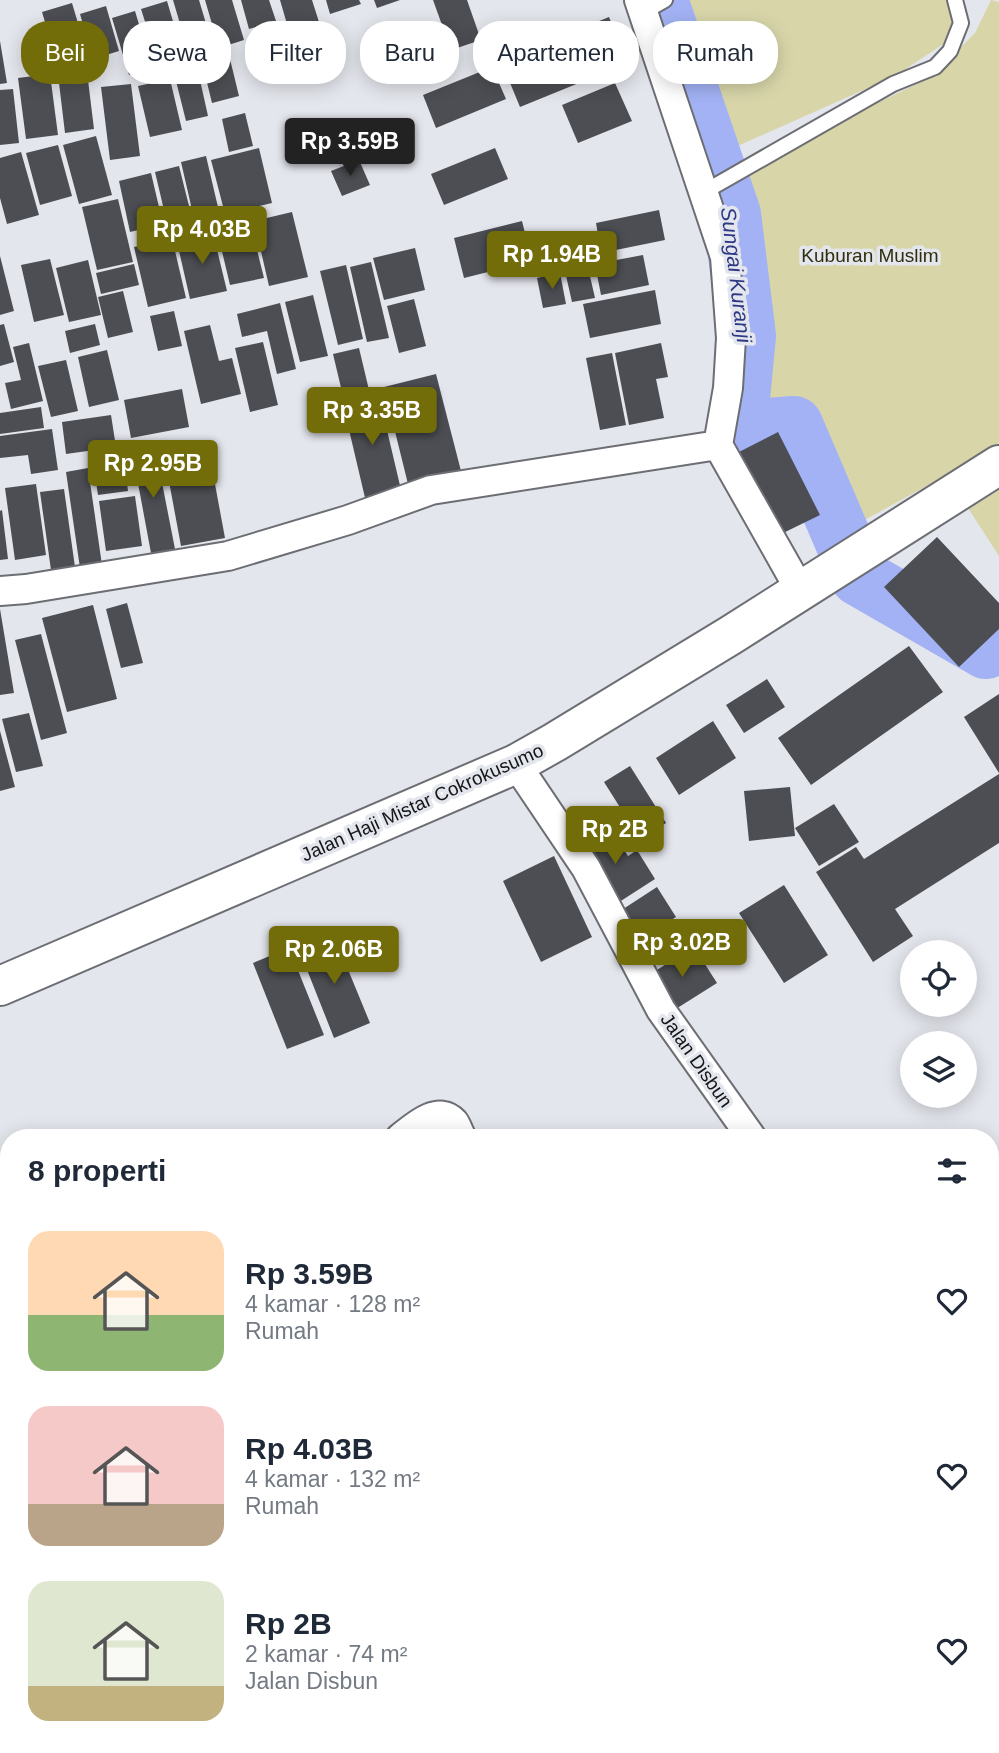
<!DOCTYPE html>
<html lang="id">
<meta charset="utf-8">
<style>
:root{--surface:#fff;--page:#f6f6f7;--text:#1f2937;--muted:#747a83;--accent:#726c09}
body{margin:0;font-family:Helvetica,sans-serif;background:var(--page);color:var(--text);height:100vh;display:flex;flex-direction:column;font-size:26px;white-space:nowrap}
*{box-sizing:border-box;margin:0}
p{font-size:23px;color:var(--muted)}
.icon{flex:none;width:38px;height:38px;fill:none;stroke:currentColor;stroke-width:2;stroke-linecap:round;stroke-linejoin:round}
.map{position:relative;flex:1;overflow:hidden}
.sheet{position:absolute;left:0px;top:1129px;width:999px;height:625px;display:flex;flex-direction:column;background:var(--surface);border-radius:28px 28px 0 0;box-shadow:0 4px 18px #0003}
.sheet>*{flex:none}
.banner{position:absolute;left:21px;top:21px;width:957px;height:63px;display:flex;gap:14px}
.fabs{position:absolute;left:900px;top:940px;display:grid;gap:14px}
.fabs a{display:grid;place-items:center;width:77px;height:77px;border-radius:50%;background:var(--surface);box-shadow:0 4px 18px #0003;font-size:35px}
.price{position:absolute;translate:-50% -60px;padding:0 16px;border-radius:7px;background:var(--accent);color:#fff;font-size:23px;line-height:46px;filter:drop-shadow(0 2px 4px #0008)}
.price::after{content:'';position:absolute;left:50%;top:42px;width:21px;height:16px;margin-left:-10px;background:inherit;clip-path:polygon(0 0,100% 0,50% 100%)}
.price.current{background:#222;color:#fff}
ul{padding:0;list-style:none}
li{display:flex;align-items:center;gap:21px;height:175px;padding:0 28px}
li span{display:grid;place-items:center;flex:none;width:196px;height:140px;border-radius:21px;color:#555}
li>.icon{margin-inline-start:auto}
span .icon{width:84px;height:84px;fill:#fffc;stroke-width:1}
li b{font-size:30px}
h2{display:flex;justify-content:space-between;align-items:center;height:84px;padding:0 28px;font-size:30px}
.chip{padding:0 24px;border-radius:28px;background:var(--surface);box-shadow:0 4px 18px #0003;font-size:24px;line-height:63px}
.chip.current{background:var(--accent);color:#fff}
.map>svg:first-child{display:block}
.green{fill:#d8d6a9}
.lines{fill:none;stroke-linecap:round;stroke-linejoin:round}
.river{stroke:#a2b2f4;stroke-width:58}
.building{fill:#4c4e53}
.lane-casing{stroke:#6c6e74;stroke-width:18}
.street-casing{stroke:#6c6e74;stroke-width:32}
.primary-casing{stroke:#6c6e74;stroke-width:42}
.lane{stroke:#fff;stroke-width:14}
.street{stroke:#fff;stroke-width:28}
.primary{stroke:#fff;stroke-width:38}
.labels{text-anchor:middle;stroke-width:7;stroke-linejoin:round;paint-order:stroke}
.park-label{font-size:19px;fill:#302e0d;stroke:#e4e6ed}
.street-label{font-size:19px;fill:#151618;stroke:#e4e6ed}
.water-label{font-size:21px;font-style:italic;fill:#2f3884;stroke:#e4e6ed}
</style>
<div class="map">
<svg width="999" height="1753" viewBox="0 0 999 1753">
<rect width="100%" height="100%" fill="#e4e6ed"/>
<path class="green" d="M659 0H964L958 25 942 45 895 76 713 157Z
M991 0 999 2V443L954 471 852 527 787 413 738 429C743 391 751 349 748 310 744 266 733 221 724 177L931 77 975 33Z
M999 484V556L966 505Z"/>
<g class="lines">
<path class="river" d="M659 0 732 214 747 336 738 429 794 425 859 577 986 650 999 640"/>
</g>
<path class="building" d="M173 0H199L215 54 191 61Z
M205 0H232L244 40 219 48Z
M241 0H269L276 21 249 29Z
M280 0H312L319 22 289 31Z
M326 0H359L361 4 330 14Z
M374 0H400L377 8Z
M433 0H467L481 40 451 50Z
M167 1 185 62 160 69 141 9Z
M72 3 86 50 56 59 42 12Z
M106 6 119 51 93 59 80 14Z
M135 11 152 68 129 75 112 18Z
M609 17 628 63 520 107 501 61Z
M0 41 7 83 0 84Z
M229 55 239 96 212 103 202 62Z
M492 67 506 99 436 128 423 95Z
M198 71 208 116 186 121 175 77Z
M50 74 58 135 26 139 18 78Z
M170 79 182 130 150 137 138 86Z
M88 80 94 129 65 133 59 83Z
M615 83 632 121 578 143 562 105Z
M131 84 140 156 110 160 101 87Z
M13 89 19 143 0 145V90Z
M245 113 253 146 229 152 222 119Z
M96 136 112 195 79 204 63 145Z
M58 145 72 196 40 205 26 153Z
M259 148 272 203 225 214 211 160Z
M495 148 508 179 444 205 431 174Z
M21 152 39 215 7 224 0 198V158Z
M206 156 221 220 196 227 181 162Z
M359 160 370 185 342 196 331 171Z
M179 166 193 222 168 227 155 172Z
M151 173 163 224 130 232 119 181Z
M118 199 133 262 97 270 82 207Z
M659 210 665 240 601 253 596 223Z
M292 212 308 277 269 286 254 221Z
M249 218 264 278 230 285 216 226Z
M522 221 532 261 464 278 454 238Z
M213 233 227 291 190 299 177 242Z
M172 238 186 298 148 307 134 247Z
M415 248 425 290 384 300 373 258Z
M643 255 649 285 601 295 595 264Z
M0 256 14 311 0 315Z
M50 259 64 315 34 322 21 265Z
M88 260 101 315 69 322 56 268Z
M371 262 389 338 367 342 350 267Z
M587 263 595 298 572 302 564 267Z
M134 264 139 285 101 294 96 273Z
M346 265 363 339 338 345 320 271Z
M560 273 566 304 543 308 537 278Z
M655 290 661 324 590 338 583 304Z
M123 291 133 332 108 338 98 297Z
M313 295 328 356 300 362 285 302Z
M414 299 426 346 399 353 387 306Z
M280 303 296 369 277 374 267 331 242 337 237 314Z
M174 311 182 346 158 351 150 316Z
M4 324 14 362 0 366V325Z
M95 324 100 345 70 353 65 331Z
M210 325 219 361 232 358 241 394 201 404 184 331Z
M263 342 278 405 250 412 235 348Z
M29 343 43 401 11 409 5 383 21 380 13 347Z
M661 343 668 377 656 379 664 418 629 425 615 353Z
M359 348 369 390 343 396 333 354Z
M107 350 119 400 89 407 78 357Z
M612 353 626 425 600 430 586 358Z
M66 360 78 411 51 417 38 366Z
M436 374 461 471 408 484 384 387Z
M182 389 189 427 131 438 124 400Z
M378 392 402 494 366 502 342 400Z
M41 407 44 428 0 434V413Z
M111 415 116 447 66 454 62 422Z
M52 429 58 470 31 474 28 455 0 458V436Z
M778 432 820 515 779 535 737 453Z
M207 441 225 538 181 546 163 449Z
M155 447 175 549 151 553 132 451Z
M123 450 128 491 98 495 92 455Z
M88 468 102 565 80 568 66 472Z
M36 484 46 555 15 560 5 488Z
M64 489 75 567 51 570 40 492Z
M135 496 142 546 106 551 99 501Z
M2 510 8 559 0 560V511Z
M937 537 999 603V629L959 667 884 587Z
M127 603 143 663 121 668 106 609Z
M93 605 117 699 67 712 42 618Z
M0 609 14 693 0 695Z
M41 634 67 733 41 740 15 640Z
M909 646 943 692 811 785 778 738Z
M767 679 785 707 744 733 726 705Z
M999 694V773L964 717Z
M29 713 43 766 16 772 2 719Z
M713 721 736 758 679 795 656 758Z
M0 731 15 787 0 791Z
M630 766 666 823 640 839 604 782Z
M999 774V843L895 909 913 936 873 962 816 872 856 847 864 859Z
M790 787 795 836 749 841 744 791Z
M834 804 859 842 819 866 795 828Z
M608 826 628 856 637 850 655 879 613 906 576 846Z
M554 856 592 937 541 962 503 881Z
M784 885 828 955 784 983 739 913Z
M657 887 676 917 635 942 617 913Z
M671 925 683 943 647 966 635 948Z
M333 933 370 1023 334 1038 298 947Z
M694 947 717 983 671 1012 647 976Z
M289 948 324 1035 287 1049 253 963Z
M1 1450 9 1479V1523L0 1525Z"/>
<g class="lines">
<defs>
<path id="lane" d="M644 12 665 0
M704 192 893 84 935 67 950 51 961 23 955 0"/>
<path id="street" d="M639 0 725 257 731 338 728 388 718 445 800 590
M0 591 26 589 228 556 348 520 431 490 718 445
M516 764 586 868 661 1010 752 1138
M400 1138C413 1128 438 1104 454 1122 457 1126 459 1133 462 1138
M990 1258 999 1257
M0 1552 9 1549
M990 1594 999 1613"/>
<path id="primary" d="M0 986 516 764 555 742 731 635 999 465"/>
</defs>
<use href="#lane" class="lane-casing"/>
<use href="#street" class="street-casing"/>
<use href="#primary" class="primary-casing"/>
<use href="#lane" class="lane"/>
<use href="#street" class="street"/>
<use href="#primary" class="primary"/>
</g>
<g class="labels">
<g class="park-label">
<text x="870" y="262">Kuburan Muslim</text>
</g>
<g class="street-label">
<text transform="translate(422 802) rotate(-24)" y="7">Jalan Haji Mistar Cokrokusumo</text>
<text transform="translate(697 1060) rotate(55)" y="7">Jalan Disbun</text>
</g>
<g class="water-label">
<text transform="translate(736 275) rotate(83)" y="7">Sungai Kuranji</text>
</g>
</g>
</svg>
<div class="fabs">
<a><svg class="icon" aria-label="locate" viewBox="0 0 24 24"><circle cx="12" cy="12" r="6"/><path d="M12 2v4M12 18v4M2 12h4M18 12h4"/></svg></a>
<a><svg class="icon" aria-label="layers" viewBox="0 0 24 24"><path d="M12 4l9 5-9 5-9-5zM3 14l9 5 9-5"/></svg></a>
</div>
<b class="price current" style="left:350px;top:178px">Rp 3.59B</b>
<b class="price" style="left:202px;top:266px">Rp 4.03B</b>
<b class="price" style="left:552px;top:291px">Rp 1.94B</b>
<b class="price" style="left:372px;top:447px">Rp 3.35B</b>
<b class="price" style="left:153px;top:500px">Rp 2.95B</b>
<b class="price" style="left:615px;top:866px">Rp 2B</b>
<b class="price" style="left:682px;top:979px">Rp 3.02B</b>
<b class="price" style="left:334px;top:986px">Rp 2.06B</b>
<div class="banner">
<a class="chip current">Beli</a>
<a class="chip">Sewa</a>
<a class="chip">Filter</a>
<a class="chip">Baru</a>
<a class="chip">Apartemen</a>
<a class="chip">Rumah</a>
</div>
<section class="sheet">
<h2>8 properti<svg class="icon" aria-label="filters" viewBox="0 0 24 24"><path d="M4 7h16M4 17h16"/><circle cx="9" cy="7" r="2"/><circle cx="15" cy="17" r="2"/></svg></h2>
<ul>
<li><span style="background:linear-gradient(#ffd9b3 60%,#8fb573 0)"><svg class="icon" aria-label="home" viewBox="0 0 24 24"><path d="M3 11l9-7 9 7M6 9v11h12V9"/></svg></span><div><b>Rp 3.59B</b><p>4 kamar · 128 m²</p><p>Rumah</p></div><svg class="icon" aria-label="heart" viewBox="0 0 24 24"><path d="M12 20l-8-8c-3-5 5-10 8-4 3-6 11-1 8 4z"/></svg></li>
<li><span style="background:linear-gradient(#f6c9c9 70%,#b9a48a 0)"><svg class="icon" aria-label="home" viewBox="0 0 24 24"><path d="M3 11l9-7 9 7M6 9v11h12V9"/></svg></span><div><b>Rp 4.03B</b><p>4 kamar · 132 m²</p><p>Rumah</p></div><svg class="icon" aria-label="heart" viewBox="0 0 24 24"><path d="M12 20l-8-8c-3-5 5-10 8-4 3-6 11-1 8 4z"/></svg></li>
<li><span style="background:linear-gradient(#dfe7d0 75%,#c2b280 0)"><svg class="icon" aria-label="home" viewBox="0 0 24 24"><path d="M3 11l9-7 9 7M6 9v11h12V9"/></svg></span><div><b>Rp 2B</b><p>2 kamar · 74 m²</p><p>Jalan Disbun</p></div><svg class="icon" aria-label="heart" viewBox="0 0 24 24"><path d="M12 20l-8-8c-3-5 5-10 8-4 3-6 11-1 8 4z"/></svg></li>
</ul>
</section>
</div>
